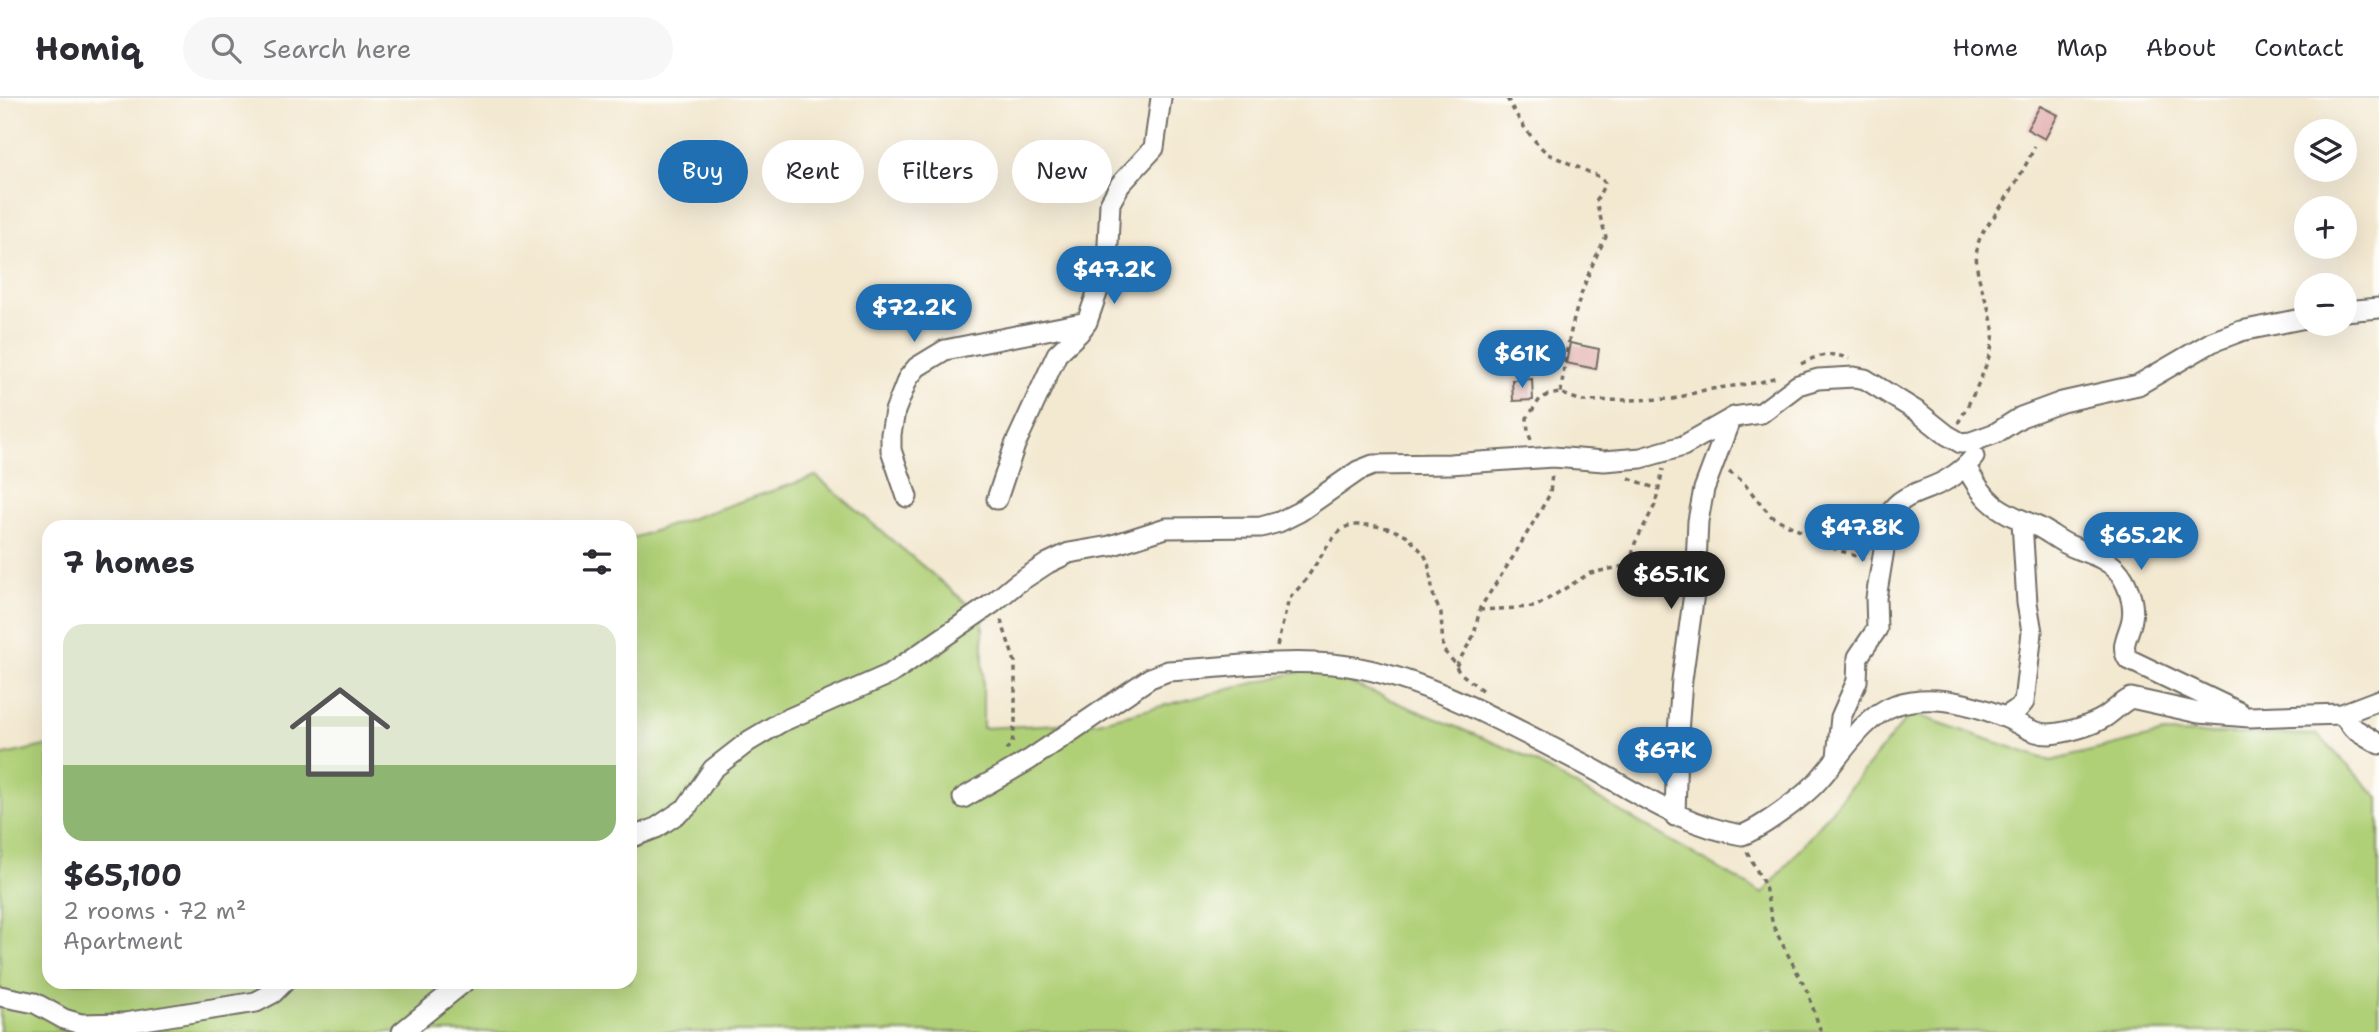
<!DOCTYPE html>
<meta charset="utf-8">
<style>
:root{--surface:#fff;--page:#f7f7f7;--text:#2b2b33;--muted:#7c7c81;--line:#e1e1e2;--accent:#1f6fb2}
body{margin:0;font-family:"Shantell Sans",sans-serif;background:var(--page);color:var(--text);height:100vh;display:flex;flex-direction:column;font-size:26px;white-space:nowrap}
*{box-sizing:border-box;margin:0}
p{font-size:23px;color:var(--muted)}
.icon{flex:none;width:38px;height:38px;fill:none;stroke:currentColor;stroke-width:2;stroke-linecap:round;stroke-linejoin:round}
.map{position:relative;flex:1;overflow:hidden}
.details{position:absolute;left:42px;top:422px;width:595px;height:469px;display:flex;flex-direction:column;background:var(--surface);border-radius:21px;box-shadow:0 7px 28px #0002}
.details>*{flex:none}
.hud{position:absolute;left:658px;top:42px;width:665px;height:63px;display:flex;gap:14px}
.controls{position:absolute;left:2294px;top:21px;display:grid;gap:14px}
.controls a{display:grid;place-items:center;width:63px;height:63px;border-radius:50%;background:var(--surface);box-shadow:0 7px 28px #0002;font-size:35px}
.price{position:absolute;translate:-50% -60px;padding:0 16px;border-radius:24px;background:var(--accent);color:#fff;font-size:23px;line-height:46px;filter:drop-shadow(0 2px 4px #0008)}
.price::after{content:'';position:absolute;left:50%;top:42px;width:21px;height:16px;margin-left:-10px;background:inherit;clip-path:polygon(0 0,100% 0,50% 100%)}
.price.active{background:#222;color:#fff}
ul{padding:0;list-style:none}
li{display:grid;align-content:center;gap:14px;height:371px;padding:0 21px}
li+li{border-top:2px solid var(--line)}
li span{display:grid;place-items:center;height:217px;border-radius:21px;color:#555}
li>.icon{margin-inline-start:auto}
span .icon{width:126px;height:126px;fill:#fffc;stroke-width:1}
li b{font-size:30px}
h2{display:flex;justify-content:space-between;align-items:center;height:84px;padding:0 21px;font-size:30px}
.pill{padding:0 24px;border-radius:32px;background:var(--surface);box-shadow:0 7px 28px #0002;font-size:24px;line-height:63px}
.pill.active{background:var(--accent);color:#fff}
header{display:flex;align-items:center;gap:42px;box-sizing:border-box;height:98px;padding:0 35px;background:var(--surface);border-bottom:2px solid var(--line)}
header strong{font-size:33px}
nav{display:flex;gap:38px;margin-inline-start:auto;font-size:24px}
.search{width:490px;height:63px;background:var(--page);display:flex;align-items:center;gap:18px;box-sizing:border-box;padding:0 24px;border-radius:38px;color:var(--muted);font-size:26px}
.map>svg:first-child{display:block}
.green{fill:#b0d078;stroke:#6e7e52;stroke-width:2}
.building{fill:#e2aead}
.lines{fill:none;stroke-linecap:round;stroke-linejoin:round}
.minor-casing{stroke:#716d65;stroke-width:23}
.path{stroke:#716d65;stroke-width:3.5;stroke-dasharray:5 5;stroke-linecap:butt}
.minor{stroke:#fff;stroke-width:19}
</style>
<header>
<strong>Homiq</strong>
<div class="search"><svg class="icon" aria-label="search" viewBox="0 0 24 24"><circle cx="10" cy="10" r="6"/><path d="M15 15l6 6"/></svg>Search here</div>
<nav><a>Home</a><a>Map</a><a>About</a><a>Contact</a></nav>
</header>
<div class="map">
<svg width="2379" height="934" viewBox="0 0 2379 934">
<rect width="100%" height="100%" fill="#fdfcf7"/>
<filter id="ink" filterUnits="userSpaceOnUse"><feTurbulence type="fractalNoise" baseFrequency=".0143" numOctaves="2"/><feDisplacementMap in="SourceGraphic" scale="14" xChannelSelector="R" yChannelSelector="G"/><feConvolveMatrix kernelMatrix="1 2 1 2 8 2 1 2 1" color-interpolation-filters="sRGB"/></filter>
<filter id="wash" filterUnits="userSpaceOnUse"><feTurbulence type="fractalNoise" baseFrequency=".00686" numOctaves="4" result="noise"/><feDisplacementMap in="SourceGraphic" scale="28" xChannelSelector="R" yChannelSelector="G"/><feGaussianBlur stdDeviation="1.57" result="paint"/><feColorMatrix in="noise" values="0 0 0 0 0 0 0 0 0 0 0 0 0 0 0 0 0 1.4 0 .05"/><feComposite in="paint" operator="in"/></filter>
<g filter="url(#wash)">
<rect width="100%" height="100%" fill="#f3e8d0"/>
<path class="green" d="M816 378 983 519V630L1098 624 1314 570 1519 655 1763 796 1911 615 2051 663 2164 635 2318 637 2379 700V934H0V658L49 647V884H630V441Z"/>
<g id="blocks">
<path class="building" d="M2040 8 2058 17 2045 41 2027 31Z
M1570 245 1599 251 1596 271 1566 265Z
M1532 281 1533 302 1513 303 1512 282Z
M1846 421 1872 427 1867 449 1841 443Z"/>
</g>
</g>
<g filter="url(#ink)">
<use href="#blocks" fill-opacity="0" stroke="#716d65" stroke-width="2"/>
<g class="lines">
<defs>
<path id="minor" d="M2345 213 2379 210
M1966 368C1985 406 1999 413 2036 428 2048 433 2057 442 2069 447 2084 455 2104 458 2116 471 2127 482 2135 505 2132 521 2130 535 2119 547 2128 561L2239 614
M907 399 891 352V336L895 313 908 280 917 269 945 252 1087 224
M997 401 1015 347 1057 256 1079 235 1087 224 1107 166 1110 105 1120 87 1154 50 1161 0
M2342 616 2353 630 2379 646
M2005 619 2019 610 2024 604 2032 534 2027 505 2022 424
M1837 659 1841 619 1857 583 1858 559 1877 531 1876 500 1890 415C1901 395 1930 393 1948 381 1958 375 1967 368 1974 359
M963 700 1029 662 1150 580 1168 573C1222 570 1278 561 1332 566 1414 573 1506 626 1578 663 1633 691 1679 727 1742 737 1760 731 1802 700 1816 685 1839 661 1862 619 1895 607 1931 595 1970 605 2004 619 2020 625 2031 636 2049 636 2065 635 2091 628 2105 619 2114 613 2121 605 2131 600L2199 615 2249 619 2342 616 2379 602
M1675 718 1677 648 1682 582 1695 488 1698 423 1704 391 1730 322
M630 740 656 730 686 710 713 671 749 643 781 624 890 576 993 505 1016 486 1048 465 1069 455 1110 448 1166 430 1261 429 1279 424 1299 414 1358 373 1373 367 1450 366 1553 359 1604 363 1641 360 1683 348 1734 319 1761 315 1798 287 1818 281 1854 279 1865 281 1918 314 1947 337 1961 345 1971 344 1996 335 2021 319 2062 304 2138 287 2212 244 2241 233 2306 220
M0 898 35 905 64 921 81 926 125 925 256 904 273 895 284 884
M402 934 464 884"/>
</defs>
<use href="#minor" class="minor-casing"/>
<path class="path" d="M1507 0C1518 21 1530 40 1548 56L1600 79 1605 85 1596 104 1606 139C1580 186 1566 242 1561 295
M1801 266C1818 257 1831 253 1849 261
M1958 325C1970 305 1997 253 1993 230 1989 202 1971 176 1978 146 1981 133 1993 121 2000 110 2013 90 2025 70 2035 48
M1531 342 1528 334 1527 320 1540 301 1548 297 1560 295 1582 303 1673 301 1705 292 1761 284 1776 279
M1729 374 1742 383 1771 418 1833 450 1864 461
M1629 380 1657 391
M1479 512 1535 509 1590 475 1625 468 1632 458 1635 445 1655 407 1663 371
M1001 522 1015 564V624L1012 645 1003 655
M1277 548 1289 501 1305 483 1330 444 1343 430 1351 427H1370L1387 430 1406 437 1424 456 1428 464 1434 501 1441 515 1443 552 1453 563 1459 574 1483 593
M1456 568 1474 537 1480 510 1513 459 1550 396 1552 375
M1747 754 1765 788 1773 828 1808 895 1821 934"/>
<use href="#minor" class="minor"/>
</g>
</g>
</svg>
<div class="controls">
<a><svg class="icon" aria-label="layers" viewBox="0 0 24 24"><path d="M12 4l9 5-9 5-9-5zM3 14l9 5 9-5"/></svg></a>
<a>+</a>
<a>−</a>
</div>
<b class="price" style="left:1114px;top:208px">$47.2K</b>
<b class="price" style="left:914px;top:246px">$72.2K</b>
<b class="price" style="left:1522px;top:292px">$61K</b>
<b class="price" style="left:1862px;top:466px">$47.8K</b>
<b class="price" style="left:2141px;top:474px">$65.2K</b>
<b class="price active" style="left:1671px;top:513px">$65.1K</b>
<b class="price" style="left:1665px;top:689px">$67K</b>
<div class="hud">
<a class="pill active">Buy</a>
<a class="pill">Rent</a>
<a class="pill">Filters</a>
<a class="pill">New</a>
</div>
<section class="details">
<h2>7 homes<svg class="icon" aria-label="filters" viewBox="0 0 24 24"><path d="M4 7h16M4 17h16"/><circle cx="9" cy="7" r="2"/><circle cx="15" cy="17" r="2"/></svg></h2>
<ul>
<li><span style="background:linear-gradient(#dfe7d0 65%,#8fb573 0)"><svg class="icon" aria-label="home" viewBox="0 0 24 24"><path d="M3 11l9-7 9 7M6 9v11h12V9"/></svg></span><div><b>$65,100</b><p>2 rooms · 72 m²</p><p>Apartment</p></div></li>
</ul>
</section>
</div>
